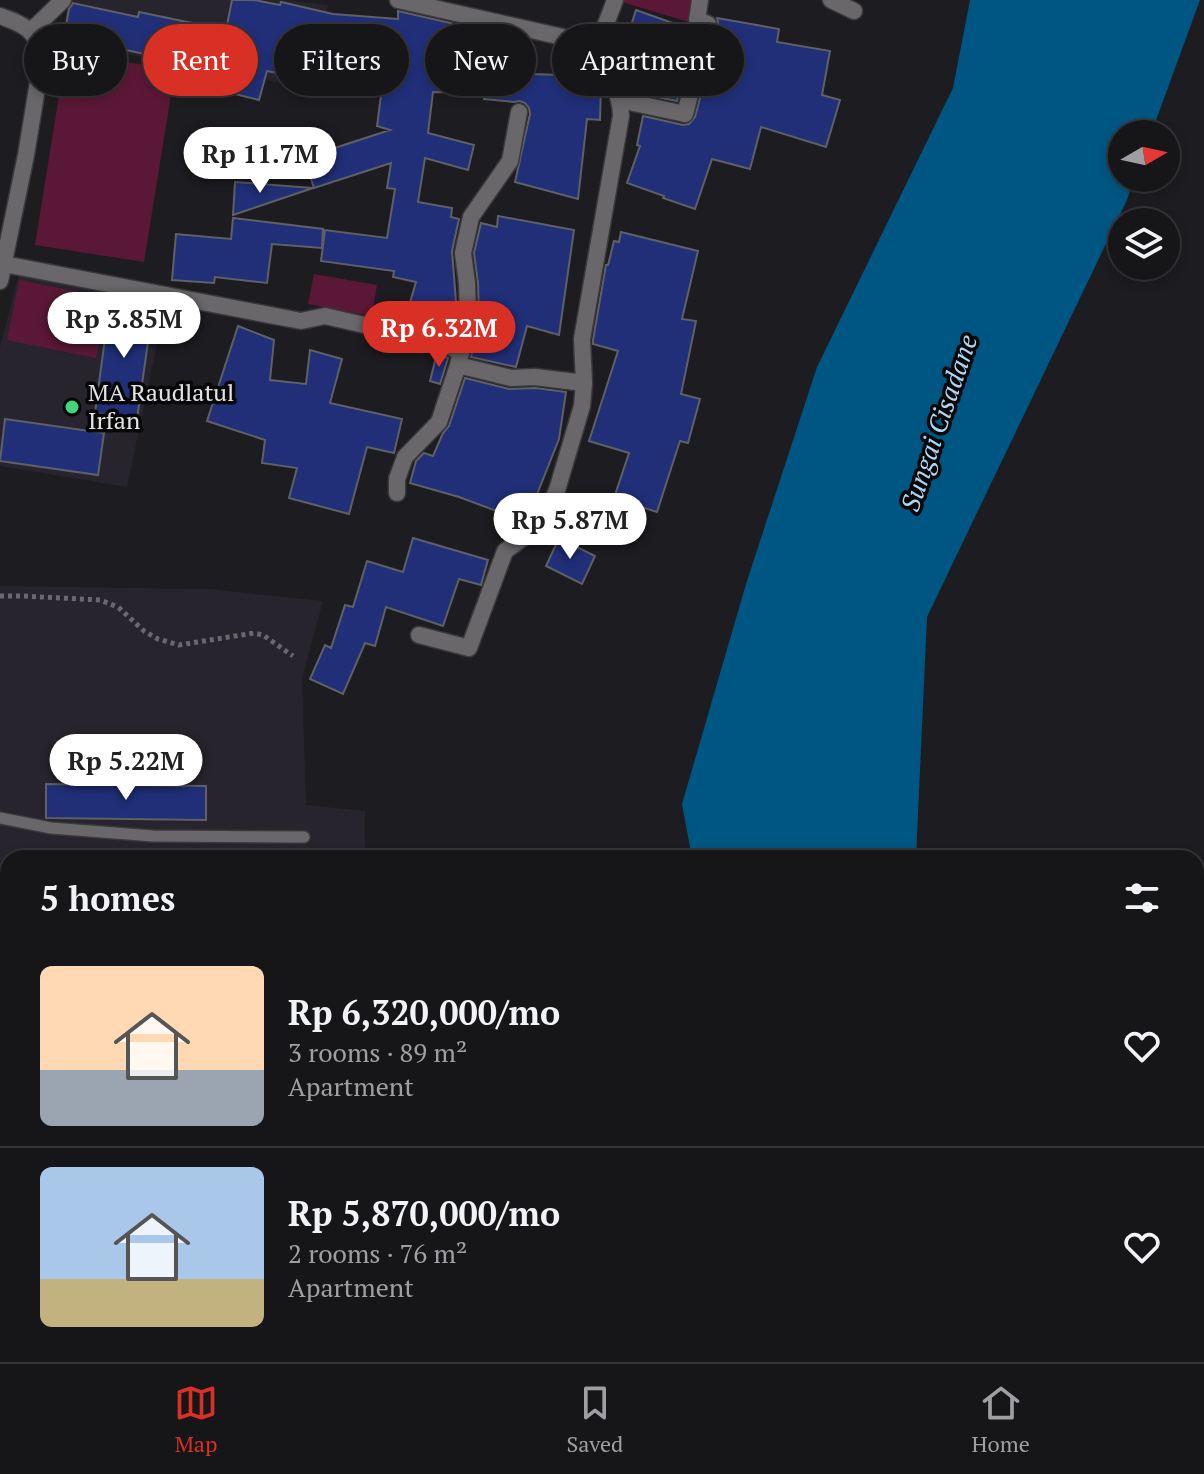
<!DOCTYPE html>
<meta charset="utf-8">
<style>
:root{--surface:#161518;--page:#232225;--text:#f1f3f6;--muted:#9e9fa2;--line:#353437;--accent:#d93025}
body{margin:0;font-family:"PT Serif",serif;background:var(--page);color:var(--text);height:100vh;display:flex;flex-direction:column;font-size:30px;white-space:nowrap}
*{box-sizing:border-box;margin:0}
p{font-size:26px;color:var(--muted)}
.icon{flex:none;width:44px;height:44px;fill:none;stroke:currentColor;stroke-width:2;stroke-linecap:round;stroke-linejoin:round}
.map{position:relative;flex:1;overflow:hidden}
.side{position:absolute;left:0px;top:850px;width:1204px;height:512px;display:flex;flex-direction:column;background:var(--surface);border-radius:24px 24px 0 0;box-shadow:0 4px 12px #0003,0 0 0 2px var(--line)}
.side>*{flex:none}
.guide{position:absolute;left:24px;top:24px;width:800px;height:72px;display:flex;gap:16px}
.needle{width:52px;rotate:81deg}
.fabs{position:absolute;left:1108px;top:120px;display:grid;gap:16px}
.fabs a{display:grid;place-items:center;width:72px;height:72px;border-radius:50%;background:var(--surface);box-shadow:0 4px 12px #0003,0 0 0 2px var(--line);font-size:40px}
.price{position:absolute;translate:-50% -68px;padding:0 18px;border-radius:28px;background:#fff;color:#222;font-size:26px;line-height:52px;filter:drop-shadow(0 2px 4px #0008)}
.price::after{content:'';position:absolute;left:50%;top:48px;width:24px;height:18px;margin-left:-12px;background:inherit;clip-path:polygon(0 0,100% 0,50% 100%)}
.price.selected{background:var(--accent);color:#fff}
ul{padding:0;list-style:none}
li{display:flex;align-items:center;gap:24px;height:200px;padding:0 40px}
li+li{border-top:2px solid var(--line)}
li span{display:grid;place-items:center;flex:none;width:224px;height:160px;border-radius:12px;color:#555}
li>.icon{margin-inline-start:auto}
span .icon{width:96px;height:96px;fill:#fffc;stroke-width:1}
li b{font-size:34px}
h2{display:flex;justify-content:space-between;align-items:center;height:96px;padding:0 40px;font-size:34px}
.chip{padding:0 28px;border-radius:36px;background:var(--surface);box-shadow:0 4px 12px #0003,0 0 0 2px var(--line);font-size:28px;line-height:72px}
.chip.selected{background:var(--accent);color:#fff}
.dock{display:flex;justify-content:space-around;align-items:center;height:112px;border-top:2px solid var(--line);background:var(--surface);font-size:22px;color:var(--muted)}
.dock a{display:grid;justify-items:center;gap:4px}
.dock .selected{color:var(--accent)}
.map>svg:first-child{display:block}
.built{fill:#27242d}
.green{fill:#5b1836}
.water{fill:#005682}
.building{fill:#202f78;stroke:#5e6065;stroke-width:2}
.lines{fill:none;stroke-linecap:round;stroke-linejoin:round}
.lane-casing{stroke:#39383b;stroke-width:14}
.street-casing{stroke:#39383b;stroke-width:19}
.secondary-casing{stroke:#39383b;stroke-width:19}
.path{stroke:#69686b;stroke-width:5;stroke-dasharray:4 4;stroke-linecap:butt}
.lane{stroke:#696769;stroke-width:11}
.street{stroke:#696769;stroke-width:16}
.secondary{stroke:#969395;stroke-width:16}
.poi-dot{fill:#40d77c;stroke:#070708;stroke-width:3}
.labels{text-anchor:middle;stroke-width:7;stroke-linejoin:round;paint-order:stroke}
.poi-label{font-size:24px;fill:#e2e1e4;stroke:#070708;text-anchor:start}
.water-label{font-size:26px;font-style:italic;fill:#acd7f6;stroke:#070708}
</style>
<div class="map">
<svg width="1204" height="1362" viewBox="0 0 1204 1362">
<rect width="100%" height="100%" fill="#1d1c20"/>
<path class="built" d="M67 0H285L328 5 321 52 298 86 64 42Z
M20 270 166 301 127 487 0 466V347Z
M0 586 209 589 323 601 302 679 306 805 365 811V858H8V874L0 873Z
M0 988 8 990V1132L0 1131Z"/>
<path class="green" d="M622 0H696L692 23 622 2Z
M66 52 175 70 144 262 35 245Z
M314 274 377 285 372 316 308 304Z
M19 280 108 298 96 358 7 340Z"/>
<path class="water" d="M970 0H1200L1151 134H1122V178H1135L1126 202 927 617 916 858H692L682 804 746 584 817 367 953 88Z
M644 1354H870L869 1362H643Z"/>
<path class="building" d="M232 0H254L280 5 281 2 333 14 398 19V11L485 31 484 61 532 66 531 74 595 76 600 82 601 85 600 120 587 119 578 199 515 182 530 114 529 108 525 103 520 101 514 102 484 99 485 93 433 92 428 133 474 145 468 170 425 158 418 202 452 208 451 217 459 219 452 251 457 314 453 335 404 323 416 282 393 277 394 271 321 261 325 230 387 238 395 189 387 188 391 163 314 188 304 158 390 130 377 126 386 57 342 54 335 86 267 71 259 100 235 94 240 74 64 37 69 9 73 3 138 17 139 12 226 30Z
M636 10 695 31 677 101 648 95 650 86 621 76 617 69Z
M717 18 779 29 777 42 830 51 822 95 840 100 826 147 761 127 750 169 712 159 695 209 663 198 664 196 627 183 640 146 637 145 643 116 683 125 689 124 695 117 719 27Z
M235 182 313 188 233 215Z
M498 216 574 230 559 335 527 326 516 367 471 357 479 315 478 283 474 253 481 223 497 227Z
M233 218 323 229 322 248 272 244 267 283 215 277 214 283 172 280 176 234 231 239Z
M621 232 698 251 682 319 696 321 681 394 700 399 688 443 680 441 657 512 614 498 629 453 589 441 618 351 593 344V340L606 265H608L614 241 619 242Z
M110 301 153 307 137 419 95 413Z
M238 326 274 340 270 380 306 384 310 350 342 359 330 403 402 419 394 453 367 447 349 514 289 498 297 468 262 463 265 440 207 421Z
M437 353 448 358 440 384 430 381Z
M465 378 509 389 535 388 566 392 559 439 526 522 459 497 410 483 416 461 424 453 433 456 443 433 449 426Z
M5 419 104 433 98 475 0 461Z
M413 538 488 560 481 585 459 579 443 626 386 607 375 646 365 643 343 694 310 679 325 645 331 648 345 605 353 607 367 561 403 572Z
M559 538 595 556 582 584 546 566Z
M46 784 206 786V820L46 818Z"/>
<g class="lines">
<defs>
<path id="lane" d="M0 818 51 828 153 836 304 837
M0 976 8 973
M0 1053 8 1055"/>
<path id="street" d="M398 0 598 45C595 68 604 65 612 82 618 94 621 103 621 116L582 339 584 383 582 406 557 490 541 525 505 551 469 648 419 635
M831 0 854 11
M0 16C25 25 37 30 42 58L26 155 0 281
M31 31 63 0
M598 45 615 0
M620 100 685 114 708 24 697 20 700 0
M4 264 301 321 325 316 447 344 461 354
M458 365 511 378 535 377 584 383
M397 493V479L405 457 439 422 458 365 468 315 467 283 463 253 471 217 510 161 519 112
M0 1321H8"/>
<path id="secondary" d="M0 896 8 898
M1196 923 1204 925
M0 955 8 956
M1196 991 1204 992"/>
</defs>
<use href="#lane" class="lane-casing"/>
<use href="#street" class="street-casing"/>
<use href="#secondary" class="secondary-casing"/>
<path class="path" d="M0 596H22L100 600 118 607 144 631 158 639 179 645 254 633 263 635 293 656
M556 858 603 852 604 858
M462 1362 465 1354
M476 1362 486 1354"/>
<use href="#lane" class="lane"/>
<use href="#street" class="street"/>
<use href="#secondary" class="secondary"/>
</g>
<circle class="poi-dot" cx="72" cy="407" r="8"/>
<g class="labels">
<g class="poi-label">
<text x="88" y="401">MA Raudlatul<tspan x="88" dy="28">Irfan</tspan></text>
</g>
<g class="water-label">
<text transform="translate(939 423) rotate(-71)" y="9">Sungai Cisadane</text>
</g>
</g>
</svg>
<div class="fabs">
<a><svg class="needle" viewBox="-14 -14 28 28"><path d="M0-13l5 13h-10z" fill="#e53935"/><path d="M0 13l5-13h-10z" fill="#9e9fa2"/></svg></a>
<a><svg class="icon" aria-label="layers" viewBox="0 0 24 24"><path d="M12 4l9 5-9 5-9-5zM3 14l9 5 9-5"/></svg></a>
</div>
<b class="price" style="left:260px;top:195px">Rp 11.7M</b>
<b class="price" style="left:124px;top:360px">Rp 3.85M</b>
<b class="price selected" style="left:439px;top:369px">Rp 6.32M</b>
<b class="price" style="left:570px;top:561px">Rp 5.87M</b>
<b class="price" style="left:126px;top:802px">Rp 5.22M</b>
<div class="guide">
<a class="chip">Buy</a>
<a class="chip selected">Rent</a>
<a class="chip">Filters</a>
<a class="chip">New</a>
<a class="chip">Apartment</a>
</div>
<section class="side">
<h2>5 homes<svg class="icon" aria-label="filters" viewBox="0 0 24 24"><path d="M4 7h16M4 17h16"/><circle cx="9" cy="7" r="2"/><circle cx="15" cy="17" r="2"/></svg></h2>
<ul>
<li><span style="background:linear-gradient(#ffd9b3 65%,#9aa5b1 0)"><svg class="icon" aria-label="home" viewBox="0 0 24 24"><path d="M3 11l9-7 9 7M6 9v11h12V9"/></svg></span><div><b>Rp 6,320,000/mo</b><p>3 rooms · 89 m²</p><p>Apartment</p></div><svg class="icon" aria-label="heart" viewBox="0 0 24 24"><path d="M12 20l-8-8c-3-5 5-10 8-4 3-6 11-1 8 4z"/></svg></li>
<li><span style="background:linear-gradient(#a9c7e8 70%,#c2b280 0)"><svg class="icon" aria-label="home" viewBox="0 0 24 24"><path d="M3 11l9-7 9 7M6 9v11h12V9"/></svg></span><div><b>Rp 5,870,000/mo</b><p>2 rooms · 76 m²</p><p>Apartment</p></div><svg class="icon" aria-label="heart" viewBox="0 0 24 24"><path d="M12 20l-8-8c-3-5 5-10 8-4 3-6 11-1 8 4z"/></svg></li>
</ul>
</section>
</div>
<nav class="dock">
<a class="selected"><svg class="icon" aria-label="map" viewBox="0 0 24 24"><path d="M3 6l6-2 6 2 6-2v14l-6 2-6-2-6 2zM9 4v14M15 6v14"/></svg>Map</a>
<a><svg class="icon" aria-label="saved" viewBox="0 0 24 24"><path d="M7 4h10v16l-5-4-5 4z"/></svg>Saved</a>
<a><svg class="icon" aria-label="home" viewBox="0 0 24 24"><path d="M3 11l9-7 9 7M6 9v11h12V9"/></svg>Home</a>
</nav>
